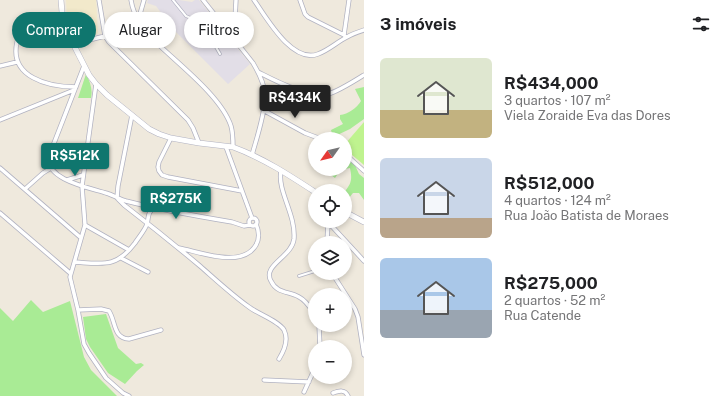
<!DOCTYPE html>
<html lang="pt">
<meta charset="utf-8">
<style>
:root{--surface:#fff;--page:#f2f2f2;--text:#202124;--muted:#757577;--accent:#0f766e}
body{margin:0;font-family:"Public Sans",sans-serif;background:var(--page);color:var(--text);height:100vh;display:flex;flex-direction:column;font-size:15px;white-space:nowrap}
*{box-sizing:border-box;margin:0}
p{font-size:13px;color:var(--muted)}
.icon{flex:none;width:22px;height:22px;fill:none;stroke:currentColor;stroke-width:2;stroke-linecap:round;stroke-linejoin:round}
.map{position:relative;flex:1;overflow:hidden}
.sheet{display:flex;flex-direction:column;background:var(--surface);width:364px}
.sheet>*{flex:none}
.guide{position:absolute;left:12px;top:12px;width:292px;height:36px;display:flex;gap:8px}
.needle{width:26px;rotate:236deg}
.fabs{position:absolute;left:308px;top:132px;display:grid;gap:8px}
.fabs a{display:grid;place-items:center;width:44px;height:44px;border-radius:50%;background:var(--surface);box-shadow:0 2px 6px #0003;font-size:20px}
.price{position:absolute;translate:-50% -34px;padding:0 9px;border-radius:4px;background:var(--accent);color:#fff;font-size:13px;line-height:26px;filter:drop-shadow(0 1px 2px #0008)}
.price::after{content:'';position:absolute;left:50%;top:24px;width:12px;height:9px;margin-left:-6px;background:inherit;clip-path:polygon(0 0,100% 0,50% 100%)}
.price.current{background:#222;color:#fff}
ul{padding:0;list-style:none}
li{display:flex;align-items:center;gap:12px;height:100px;padding:0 16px}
li span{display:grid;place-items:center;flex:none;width:112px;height:80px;border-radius:6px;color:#555}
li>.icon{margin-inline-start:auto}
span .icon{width:48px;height:48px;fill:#fffc;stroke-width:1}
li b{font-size:17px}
h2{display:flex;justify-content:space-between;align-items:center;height:48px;padding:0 16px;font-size:17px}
.pill{padding:0 14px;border-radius:18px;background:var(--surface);box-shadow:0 2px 6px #0003;font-size:14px;line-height:36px}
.pill.current{background:var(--accent);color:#fff}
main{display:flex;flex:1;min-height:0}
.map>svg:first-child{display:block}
.industrial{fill:#e2dee7}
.education{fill:#f2e9cb}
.green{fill:#a9eb95}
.pitch{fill:#bff38f}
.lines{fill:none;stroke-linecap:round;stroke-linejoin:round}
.service-casing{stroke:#b1b2c1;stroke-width:3.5}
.minor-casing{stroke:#b1b2c1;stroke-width:5}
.secondary-casing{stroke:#b1b2c1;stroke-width:6}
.service{stroke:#fff;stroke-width:2}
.minor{stroke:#fff;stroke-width:3.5}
.secondary{stroke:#fff;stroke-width:5}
</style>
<main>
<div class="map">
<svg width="364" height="396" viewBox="0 0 364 396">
<rect width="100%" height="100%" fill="#efe9dd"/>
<path class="industrial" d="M148 0H179L192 2 195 0H199L250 64 228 84 160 16 162 14 156 6 147 3Z"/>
<path class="education" d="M66 0H96L98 33 92 37 69 26 67 19Z"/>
<path class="green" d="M86 74C90 82 93 89 91 98H78Z
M364 87V119L350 129 333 137 331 130 343 124 340 119V115C348 114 357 108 361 101L355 89Z
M345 156 354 163 359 174 364 178V200L359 193H353L348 199 345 195V191C352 183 352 178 350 168L345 169Z
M323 169H343H341L335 178Z
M31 300 43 312 70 301 84 357 91 370 117 396H0V308L13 321Z
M106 314 118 348 136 364 141 363 144 365 137 371 125 384 108 373 90 347 86 339 83 317Z"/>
<path class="pitch" d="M364 122V165L345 149V144Z"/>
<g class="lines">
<defs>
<path id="service" d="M173 0 186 16 202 23 220 54
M202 23 214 14
M299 276 315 271"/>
<path id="minor" d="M99 0 105 36 109 42 188 120 193 128 199 143
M131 0C134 20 146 32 160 46 181 66 222 98 231 126 233 133 233 140 233 147
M203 0 253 63C259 73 266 87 265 99 264 117 257 137 252 155
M254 0C266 17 292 64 318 54 329 50 337 42 347 37 352 34 358 32 364 30
M300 0 305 14 308 17 344 35 346 37
M138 21 144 0
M63 24 29 25C21 28 19 34 17 42 9 77 48 87 76 87
M344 35 349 0
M234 39 236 0
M73 44 105 36
M0 66 17 62
M84 66 49 156C44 180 91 188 106 193 113 195 119 199 126 201 161 210 196 216 232 222L244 226 250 225
M258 72C278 82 296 92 319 93 322 93 326 94 328 94 337 92 356 80 364 75
M96 84 82 186 85 225 70 277 78 310 84 344 89 353 106 378 123 393 129 396
M263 110 305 133 321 139
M0 120 74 90
M171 138 159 162 158 167 159 171 162 175 168 177 242 191
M226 147 252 218
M345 154 364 171
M0 168 80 237
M281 171C277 191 296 214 294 239 292 257 262 265 271 281 277 294 289 291 299 297 307 301 311 309 315 315
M67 180 83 175
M25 189 43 173 51 168
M117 198 118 186 132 115
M118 199 124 205C150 225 175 245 200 266 216 280 232 295 249 307 258 314 279 321 284 330 289 340 284 351 279 359
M0 213 70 273
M249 222a4 4 0 1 1 8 0a4 4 0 1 1-8 0Z
M328 222 364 261
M85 225 129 250
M327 243 328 222
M179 248C200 252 242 269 256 245 260 238 259 231 256 224
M121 258 148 272
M75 262C104 264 116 268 135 243 139 237 145 230 147 224 149 217 147 213 154 208
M332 273 355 309 358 317 364 355
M78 310 101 309 109 311C116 322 113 338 129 339L161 330
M319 325 320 347
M264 380 309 382
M304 392 315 368
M333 393C339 391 345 389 348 396"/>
<path id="secondary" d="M61 0 63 24 89 75 96 84 107 95 149 129 159 134 171 138 199 143 233 147C263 158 289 175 315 192
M345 212 364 222"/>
</defs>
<use href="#service" class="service-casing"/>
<use href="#minor" class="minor-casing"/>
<use href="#secondary" class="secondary-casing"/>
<use href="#service" class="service"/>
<use href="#minor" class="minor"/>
<use href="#secondary" class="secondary"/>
</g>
</svg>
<div class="fabs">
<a><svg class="needle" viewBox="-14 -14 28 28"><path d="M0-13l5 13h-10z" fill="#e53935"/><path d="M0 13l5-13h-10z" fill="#757577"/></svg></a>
<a><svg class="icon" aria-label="locate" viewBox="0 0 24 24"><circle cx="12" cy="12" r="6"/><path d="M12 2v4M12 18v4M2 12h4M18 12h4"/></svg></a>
<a><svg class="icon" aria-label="layers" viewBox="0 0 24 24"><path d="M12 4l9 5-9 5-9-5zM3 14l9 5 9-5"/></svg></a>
<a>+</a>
<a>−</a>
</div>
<b class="price current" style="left:295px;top:119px">R$434K</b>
<b class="price" style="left:75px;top:177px">R$512K</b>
<b class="price" style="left:176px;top:220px">R$275K</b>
<div class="guide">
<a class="pill current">Comprar</a>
<a class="pill">Alugar</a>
<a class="pill">Filtros</a>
</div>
</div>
<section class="sheet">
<h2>3 imóveis<svg class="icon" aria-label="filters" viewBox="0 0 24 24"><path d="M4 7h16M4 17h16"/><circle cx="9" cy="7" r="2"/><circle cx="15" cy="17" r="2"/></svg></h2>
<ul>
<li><span style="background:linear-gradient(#dfe7d0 65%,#c2b280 0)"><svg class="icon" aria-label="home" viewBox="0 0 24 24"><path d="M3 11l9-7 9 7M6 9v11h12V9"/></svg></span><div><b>R$434,000</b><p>3 quartos · 107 m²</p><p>Viela Zoraide Eva das Dores</p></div></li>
<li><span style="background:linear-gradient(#c9d6e8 75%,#b9a48a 0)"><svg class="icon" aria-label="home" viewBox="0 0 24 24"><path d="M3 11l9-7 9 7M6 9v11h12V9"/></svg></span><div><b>R$512,000</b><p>4 quartos · 124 m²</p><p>Rua João Batista de Moraes</p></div></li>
<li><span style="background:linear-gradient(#a9c7e8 65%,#9aa5b1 0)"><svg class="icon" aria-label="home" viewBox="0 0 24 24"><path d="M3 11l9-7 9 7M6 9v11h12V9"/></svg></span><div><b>R$275,000</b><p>2 quartos · 52 m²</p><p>Rua Catende</p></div></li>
</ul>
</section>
</main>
